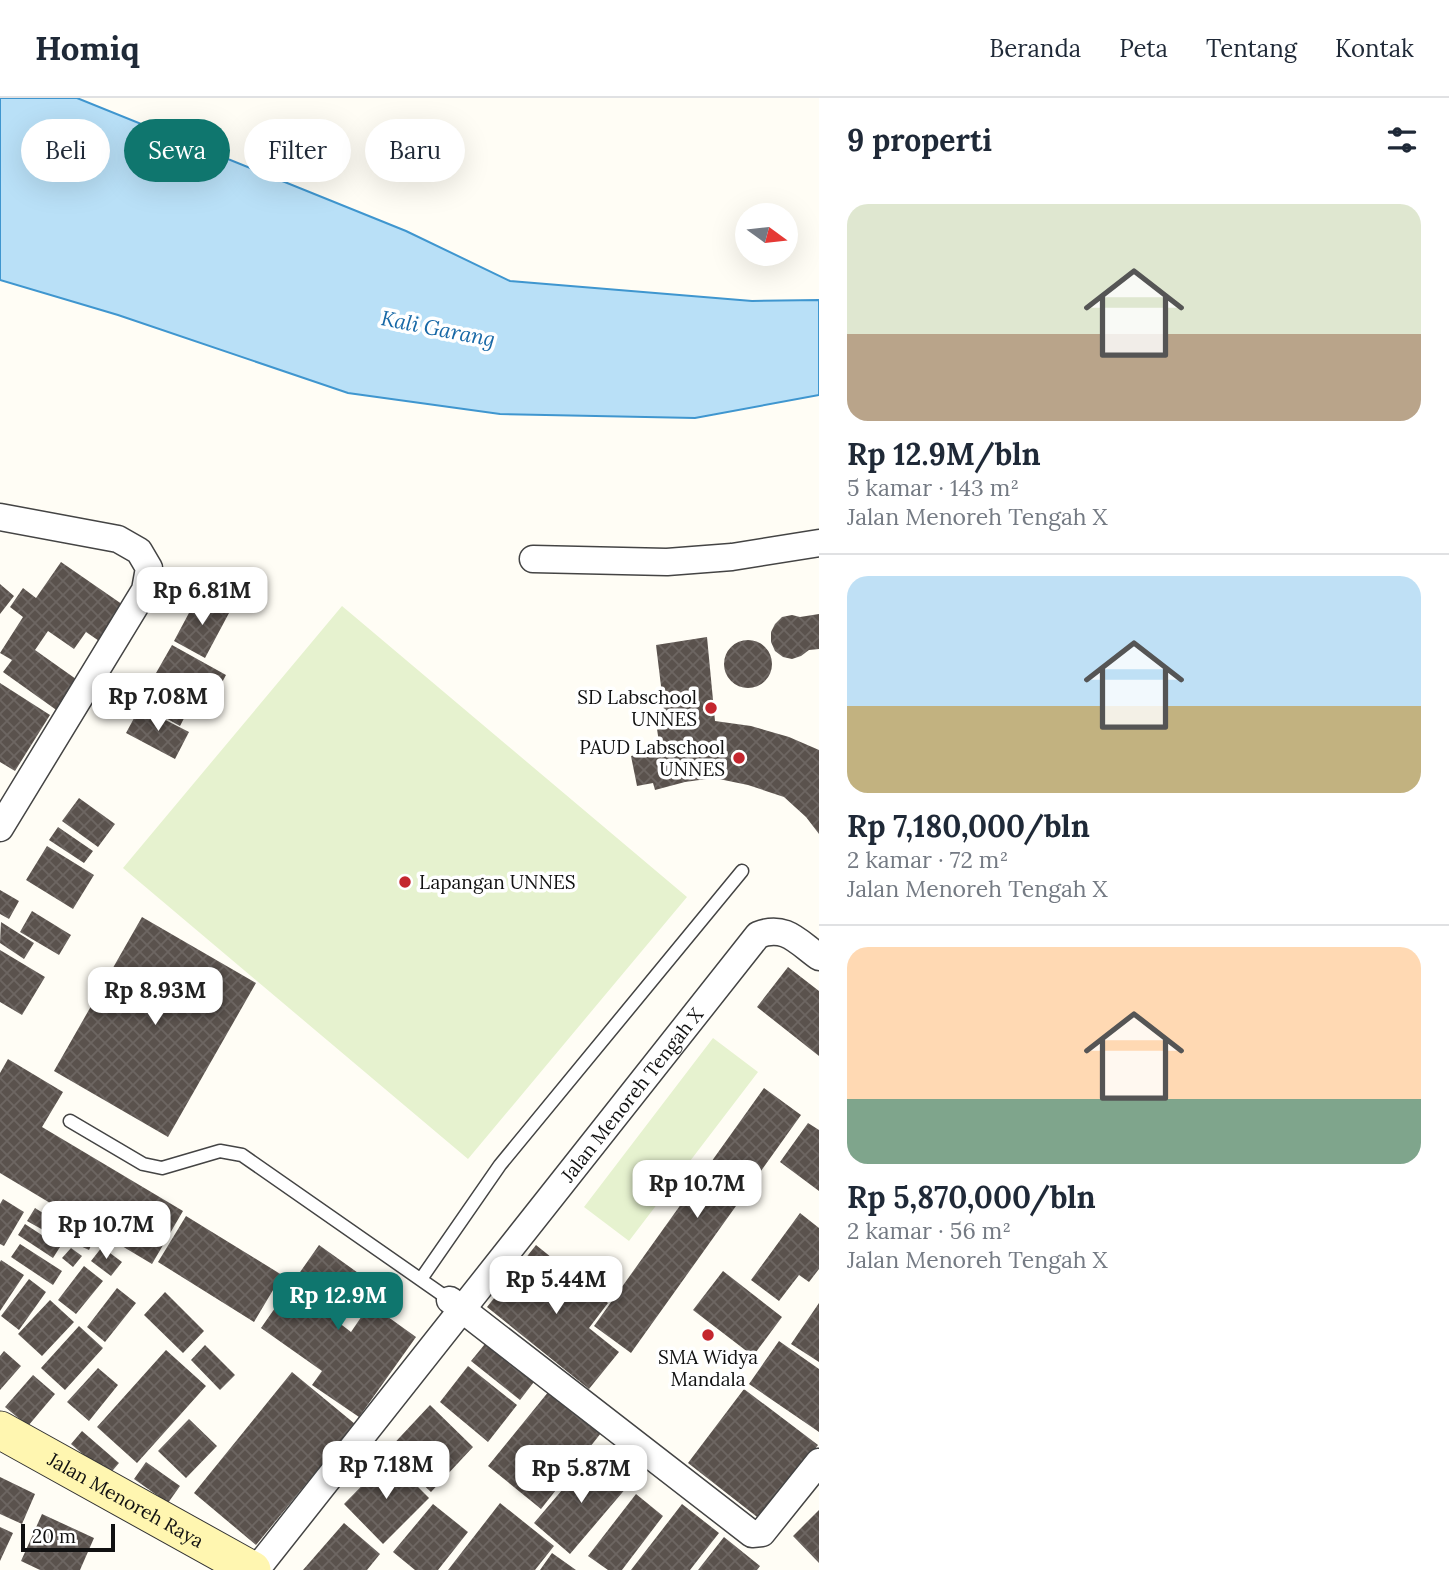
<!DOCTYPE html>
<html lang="id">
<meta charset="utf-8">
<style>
:root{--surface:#fff;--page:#f2f2f3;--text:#1f2937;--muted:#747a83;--line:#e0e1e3;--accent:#0f766e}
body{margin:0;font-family:Lora,serif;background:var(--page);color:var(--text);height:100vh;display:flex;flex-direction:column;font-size:26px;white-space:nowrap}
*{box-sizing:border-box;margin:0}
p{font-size:23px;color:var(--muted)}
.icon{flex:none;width:38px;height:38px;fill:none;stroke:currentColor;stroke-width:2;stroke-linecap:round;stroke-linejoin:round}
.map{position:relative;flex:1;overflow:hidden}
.sheet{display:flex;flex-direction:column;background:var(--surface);width:630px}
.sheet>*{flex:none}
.hud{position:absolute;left:21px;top:21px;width:665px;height:63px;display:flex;gap:14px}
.needle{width:46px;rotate:105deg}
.buttons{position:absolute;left:735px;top:105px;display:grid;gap:14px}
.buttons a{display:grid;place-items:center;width:63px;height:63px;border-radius:50%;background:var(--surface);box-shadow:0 7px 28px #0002;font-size:35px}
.scale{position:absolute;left:21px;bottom:18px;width:94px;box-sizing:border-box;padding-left:7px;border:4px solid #111;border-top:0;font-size:19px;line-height:24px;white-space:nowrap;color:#111;-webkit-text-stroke:5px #fff;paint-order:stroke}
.price{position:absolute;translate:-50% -60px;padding:0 16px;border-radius:14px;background:#fff;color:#222;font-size:23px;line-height:46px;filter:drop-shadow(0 2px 4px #0008)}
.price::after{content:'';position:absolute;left:50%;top:42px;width:21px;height:16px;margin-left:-10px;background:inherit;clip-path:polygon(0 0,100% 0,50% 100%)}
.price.active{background:var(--accent);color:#fff}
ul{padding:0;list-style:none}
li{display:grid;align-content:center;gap:14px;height:371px;padding:0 28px}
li+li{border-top:2px solid var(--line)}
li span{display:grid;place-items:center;height:217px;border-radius:21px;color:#555}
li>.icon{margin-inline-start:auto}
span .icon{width:126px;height:126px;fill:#fffc;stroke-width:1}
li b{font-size:30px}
h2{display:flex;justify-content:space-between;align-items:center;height:84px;padding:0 28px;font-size:30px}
.tag{padding:0 24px;border-radius:32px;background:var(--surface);box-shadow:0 7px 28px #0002;font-size:24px;line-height:63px}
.tag.active{background:var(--accent);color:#fff}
header{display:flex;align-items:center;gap:42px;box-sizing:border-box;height:98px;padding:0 35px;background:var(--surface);border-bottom:2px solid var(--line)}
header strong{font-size:33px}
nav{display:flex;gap:38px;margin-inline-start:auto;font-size:24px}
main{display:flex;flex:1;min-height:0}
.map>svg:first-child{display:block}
.pitch{fill:#e6f2cf}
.water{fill:#b9e0f7;stroke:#3f96cf;stroke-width:2}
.building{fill:url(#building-cross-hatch)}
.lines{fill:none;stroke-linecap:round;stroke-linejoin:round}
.lane-casing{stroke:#444;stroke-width:15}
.street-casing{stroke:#444;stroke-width:29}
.secondary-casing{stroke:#333;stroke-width:39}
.lane{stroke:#fff;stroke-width:12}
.street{stroke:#fff;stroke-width:26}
.secondary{stroke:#fff6b0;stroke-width:37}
.poi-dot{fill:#c4262e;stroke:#fff;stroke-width:2.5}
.labels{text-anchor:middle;stroke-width:7;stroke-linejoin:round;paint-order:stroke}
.poi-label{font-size:19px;fill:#111;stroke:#fff;text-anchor:end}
.street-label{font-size:19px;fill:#111;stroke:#fff}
.water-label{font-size:21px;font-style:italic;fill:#1768a6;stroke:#fff}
</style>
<header>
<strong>Homiq</strong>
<nav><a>Beranda</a><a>Peta</a><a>Tentang</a><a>Kontak</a></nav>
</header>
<main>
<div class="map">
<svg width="819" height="1472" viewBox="0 0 819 1472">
<defs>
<pattern id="building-cross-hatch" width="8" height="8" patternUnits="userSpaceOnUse" patternTransform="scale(1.75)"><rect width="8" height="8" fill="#5a524d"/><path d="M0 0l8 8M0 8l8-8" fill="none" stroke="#6d6662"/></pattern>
</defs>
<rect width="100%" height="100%" fill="#fffdf5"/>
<path class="pitch" d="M342 508 687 799 468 1061 123 770Z
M713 940 758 974 629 1143 584 1109Z"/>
<path class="water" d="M0 0H77L406 133 510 183 752 203 819 202V297L695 320 500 316 348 295 118 217 0 182Z"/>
<path class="building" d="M61 464 129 511 105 547 86 534 74 551 48 533 35 552 83 586 62 616 3 574 12 562 0 555 23 519 10 509 23 490 36 500Z
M0 486 14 498 0 516Z
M198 498 229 515 205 560 174 543Z
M819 516V551L809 552 801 558 792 561 783 559 775 553 771 544V534L775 526 782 519 792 517 800 519Z
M707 539 715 623 751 628 789 639 819 652V736L806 719 784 699 748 687 714 680 685 684 655 692 653 685 637 688 631 658 660 651 657 631 666 629 656 547Z
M724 566a24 24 0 1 1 48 0a24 24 0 1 1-48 0Z
M172 547 226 577 211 605 156 575Z
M155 576 195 599 180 628 139 605Z
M0 585 50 617 15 673 0 664Z
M140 609 189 634 175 661 126 635Z
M79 700 115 726 98 749 62 723Z
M58 729 93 753 84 765 49 742Z
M47 748 94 777 73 811 26 782Z
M0 792 19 803 9 821 0 816Z
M32 813 71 837 59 857 20 834Z
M142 819 256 885 168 1039 54 973Z
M1 824 34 845 24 861 0 845Z
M0 852 45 879 22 917 0 904Z
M788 869 819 893V958L757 909Z
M8 961 63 994 42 1029 183 1113 152 1166 0 1075V975Z
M764 990 801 1017 631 1255 594 1228Z
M808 1025 819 1032V1093L780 1064Z
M3 1101 24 1114 4 1148 0 1146V1106Z
M35 1110 59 1125 52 1137 27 1123Z
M800 1115 819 1130V1171L809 1184 799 1177 779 1203 751 1182Z
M186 1118 282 1177 254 1224 158 1164Z
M25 1126 60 1149 53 1160 18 1137Z
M82 1132 95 1139 89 1152 76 1146Z
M20 1146 62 1173 53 1187 11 1159Z
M319 1147 368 1182 338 1224 351 1234 370 1206 416 1239 359 1319 312 1287 322 1273 261 1230Z
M536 1147 608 1205 589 1230 619 1254 589 1291 487 1209Z
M102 1149 122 1164 111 1178 91 1163Z
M71 1150 82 1158 73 1169 62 1160Z
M1 1162 24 1177 0 1213V1164Z
M84 1168 103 1183 76 1216 58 1202Z
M723 1173 782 1219 753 1258 693 1212Z
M29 1181 46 1194 19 1232 1 1218Z
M117 1190 136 1205 105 1244 87 1229Z
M165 1194 204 1233 183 1255 144 1217Z
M50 1202 74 1224 42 1258 18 1236Z
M819 1205V1264L791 1246Z
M79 1228 103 1250 65 1292 41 1270Z
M489 1241 537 1280 520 1302 471 1263Z
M779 1243 819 1271V1334L749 1286Z
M205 1247 235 1277 220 1292 191 1262Z
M166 1252 206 1288 137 1365 97 1329Z
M4 1253 21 1268 0 1292V1258Z
M468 1268 517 1307 488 1344 440 1304Z
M98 1270 118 1287 89 1323 67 1304Z
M292 1274 355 1326 256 1447 194 1395Z
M33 1277 55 1296 28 1328 5 1309Z
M744 1291 818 1347 761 1422 688 1365Z
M549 1293 601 1335 541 1411 488 1368Z
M430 1307 473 1349 431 1394 387 1353Z
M189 1321 217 1348 186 1380 158 1353Z
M82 1333 119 1365 108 1378 71 1346Z
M591 1358 627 1389 570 1456 534 1425Z
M389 1360 429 1400 383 1446 344 1406Z
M146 1364 180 1388 168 1405 134 1381Z
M0 1379 35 1396 22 1426 0 1416Z
M636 1396 663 1418 622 1472H608L588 1458Z
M500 1405 554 1448 535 1472H448Z
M433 1406 468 1434 438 1472H415L393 1454Z
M682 1406 719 1435 690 1472H631Z
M819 1412V1465L793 1438Z
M42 1416 94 1440 80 1472H40L21 1463Z
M344 1425 380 1456 367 1472H303Z
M0 1429 13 1435 0 1463Z
M724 1439 760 1468 757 1472H698Z
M552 1455 576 1472H540Z"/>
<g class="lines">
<defs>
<path id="lane" d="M70 1023 143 1066 162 1070 220 1053 242 1057 450 1202
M421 1181 500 1067 742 773"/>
<g id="street">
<path d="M0 419 118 441 139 453 149 470 145 492 0 730"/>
<path d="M533 461 667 464 732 459 819 445"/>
<path d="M450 1202 752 1436 762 1435 819 1364"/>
<path id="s1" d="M256 1472 758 837C785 826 798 844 819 859"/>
</g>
<g id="secondary">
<path id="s2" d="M0 1332 252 1472"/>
</g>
</defs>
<use href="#lane" class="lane-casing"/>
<use href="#street" class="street-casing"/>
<use href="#secondary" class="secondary-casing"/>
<use href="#lane" class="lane"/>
<use href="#street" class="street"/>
<use href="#secondary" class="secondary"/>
</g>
<g class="poi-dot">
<circle cx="711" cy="610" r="7"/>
<circle cx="739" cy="660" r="7"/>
<circle cx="405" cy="784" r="7"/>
<circle cx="708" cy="1237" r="7"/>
</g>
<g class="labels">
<g class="poi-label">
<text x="697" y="606">SD Labschool<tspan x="697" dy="22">UNNES</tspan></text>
<text x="725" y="656">PAUD Labschool<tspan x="725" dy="22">UNNES</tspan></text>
<text x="419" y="791" text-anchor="start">Lapangan UNNES</text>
<text x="708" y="1266" text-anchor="middle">SMA Widya<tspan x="708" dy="22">Mandala</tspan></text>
</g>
<g class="street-label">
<text dy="7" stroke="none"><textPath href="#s1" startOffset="606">Jalan Menoreh Tengah X</textPath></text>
<text dy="7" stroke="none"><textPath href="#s2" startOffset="144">Jalan Menoreh Raya</textPath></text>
</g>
<g class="water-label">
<text transform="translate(438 231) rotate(11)" y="7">Kali Garang</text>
</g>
</g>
</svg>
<div class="buttons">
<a><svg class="needle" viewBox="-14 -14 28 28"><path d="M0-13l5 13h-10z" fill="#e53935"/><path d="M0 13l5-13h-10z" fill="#747a83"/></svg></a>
</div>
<div class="scale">20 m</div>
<b class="price" style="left:202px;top:529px">Rp 6.81M</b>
<b class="price" style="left:158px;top:635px">Rp 7.08M</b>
<b class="price" style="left:155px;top:929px">Rp 8.93M</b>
<b class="price" style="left:697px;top:1122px">Rp 10.7M</b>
<b class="price" style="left:106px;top:1163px">Rp 10.7M</b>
<b class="price" style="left:556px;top:1218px">Rp 5.44M</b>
<b class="price active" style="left:338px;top:1234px">Rp 12.9M</b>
<b class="price" style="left:386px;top:1403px">Rp 7.18M</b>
<b class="price" style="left:581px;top:1407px">Rp 5.87M</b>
<div class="hud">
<a class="tag">Beli</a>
<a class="tag active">Sewa</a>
<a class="tag">Filter</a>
<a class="tag">Baru</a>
</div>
</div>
<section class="sheet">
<h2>9 properti<svg class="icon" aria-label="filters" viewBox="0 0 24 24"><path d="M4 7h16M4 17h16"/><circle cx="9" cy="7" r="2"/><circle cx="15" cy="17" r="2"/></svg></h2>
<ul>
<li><span style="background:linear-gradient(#dfe7d0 60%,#b9a48a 0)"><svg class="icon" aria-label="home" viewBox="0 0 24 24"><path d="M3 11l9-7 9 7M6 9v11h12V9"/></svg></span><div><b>Rp 12.9M/bln</b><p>5 kamar · 143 m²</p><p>Jalan Menoreh Tengah X</p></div></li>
<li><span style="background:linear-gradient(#bfe0f5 60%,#c2b280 0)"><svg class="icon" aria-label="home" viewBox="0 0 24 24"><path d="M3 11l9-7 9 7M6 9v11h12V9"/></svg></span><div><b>Rp 7,180,000/bln</b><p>2 kamar · 72 m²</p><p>Jalan Menoreh Tengah X</p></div></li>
<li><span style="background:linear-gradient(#ffd9b3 70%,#7fa58c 0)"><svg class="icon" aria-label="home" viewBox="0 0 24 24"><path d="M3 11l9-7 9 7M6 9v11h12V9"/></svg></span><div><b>Rp 5,870,000/bln</b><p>2 kamar · 56 m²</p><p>Jalan Menoreh Tengah X</p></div></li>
</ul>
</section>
</main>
